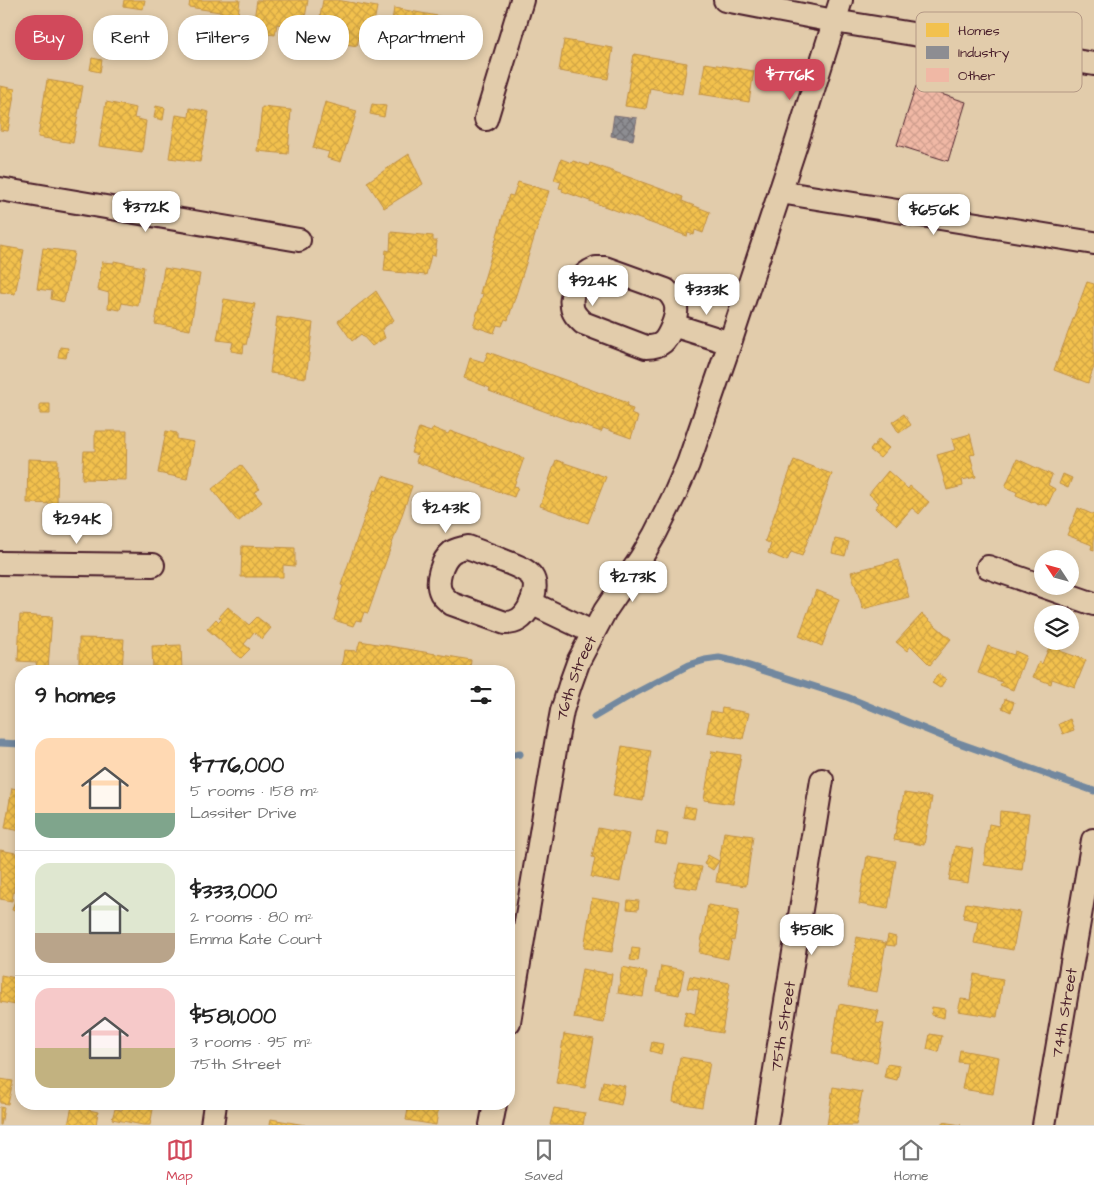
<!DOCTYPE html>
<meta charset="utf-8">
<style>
:root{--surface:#fff;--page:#f6f6f6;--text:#222;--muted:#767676;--line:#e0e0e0;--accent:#d1495b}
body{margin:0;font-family:"Architects Daughter",sans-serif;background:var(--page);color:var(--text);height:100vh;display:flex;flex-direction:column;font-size:19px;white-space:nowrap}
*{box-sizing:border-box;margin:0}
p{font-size:16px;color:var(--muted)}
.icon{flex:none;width:28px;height:28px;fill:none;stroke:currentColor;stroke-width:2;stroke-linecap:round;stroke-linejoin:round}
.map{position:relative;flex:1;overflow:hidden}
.panel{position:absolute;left:15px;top:665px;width:500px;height:445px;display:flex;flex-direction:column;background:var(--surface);border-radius:20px;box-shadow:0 2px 8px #0003}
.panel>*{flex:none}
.top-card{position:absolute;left:15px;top:15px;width:500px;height:45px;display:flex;gap:10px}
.needle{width:32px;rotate:306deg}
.buttons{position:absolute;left:1034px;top:550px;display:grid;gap:10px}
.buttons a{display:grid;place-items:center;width:45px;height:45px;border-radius:50%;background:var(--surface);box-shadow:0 2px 8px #0003;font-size:25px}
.price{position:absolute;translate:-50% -42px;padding:0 11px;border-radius:10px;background:#fff;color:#222;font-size:16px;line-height:32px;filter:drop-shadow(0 1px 2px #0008)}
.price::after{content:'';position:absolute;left:50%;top:30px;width:15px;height:11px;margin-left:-8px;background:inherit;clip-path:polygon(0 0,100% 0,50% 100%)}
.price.on{background:var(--accent);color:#fff}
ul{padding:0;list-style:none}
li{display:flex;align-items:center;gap:15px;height:125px;padding:0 20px}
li+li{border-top:1px solid var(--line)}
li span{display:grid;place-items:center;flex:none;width:140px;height:100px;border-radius:15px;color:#555}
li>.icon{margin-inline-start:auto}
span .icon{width:60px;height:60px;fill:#fffc;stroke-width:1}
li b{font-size:21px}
h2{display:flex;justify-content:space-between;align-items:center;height:60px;padding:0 20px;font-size:21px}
.tag{padding:0 18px;border-radius:20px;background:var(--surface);box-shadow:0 2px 8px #0003;font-size:18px;line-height:45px}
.tag.on{background:var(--accent);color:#fff}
.dock{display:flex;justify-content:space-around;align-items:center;height:70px;border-top:1px solid var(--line);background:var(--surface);font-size:14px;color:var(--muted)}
.dock a{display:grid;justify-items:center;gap:2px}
.dock .on{color:var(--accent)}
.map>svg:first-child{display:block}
.homes{fill:url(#homes-cross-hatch);stroke:#c09044}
.industry{fill:url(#industry-cross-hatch);stroke:#796c73}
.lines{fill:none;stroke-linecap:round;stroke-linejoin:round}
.stream{stroke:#72889f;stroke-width:7}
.building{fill:url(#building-cross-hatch);stroke:#4a1f2b}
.minor-casing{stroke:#4a1f2b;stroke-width:26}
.minor{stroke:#e2ccab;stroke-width:22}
.labels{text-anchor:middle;stroke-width:5;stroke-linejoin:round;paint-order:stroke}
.street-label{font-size:16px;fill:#4a1f2b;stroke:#e2ccab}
.key{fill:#e2ccab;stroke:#b49885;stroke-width:1}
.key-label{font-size:14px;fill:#4a1f2b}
</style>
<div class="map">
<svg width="1094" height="1125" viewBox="0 0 1094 1125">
<defs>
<pattern id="homes-cross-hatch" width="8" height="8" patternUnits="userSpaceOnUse" patternTransform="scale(1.25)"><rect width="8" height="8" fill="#f2c14e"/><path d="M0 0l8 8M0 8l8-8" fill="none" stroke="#d1a544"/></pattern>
<pattern id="industry-cross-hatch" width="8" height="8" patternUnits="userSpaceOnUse" patternTransform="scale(1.25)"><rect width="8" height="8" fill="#8d8d92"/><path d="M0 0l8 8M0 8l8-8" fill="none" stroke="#757377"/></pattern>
<pattern id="building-cross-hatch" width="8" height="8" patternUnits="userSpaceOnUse" patternTransform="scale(1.25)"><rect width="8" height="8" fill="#f0b8a5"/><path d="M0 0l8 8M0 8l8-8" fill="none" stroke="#cf9e8e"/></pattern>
</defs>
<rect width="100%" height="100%" fill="#e2ccab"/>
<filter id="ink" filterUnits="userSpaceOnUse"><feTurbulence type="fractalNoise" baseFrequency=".02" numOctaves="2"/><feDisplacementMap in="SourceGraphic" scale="10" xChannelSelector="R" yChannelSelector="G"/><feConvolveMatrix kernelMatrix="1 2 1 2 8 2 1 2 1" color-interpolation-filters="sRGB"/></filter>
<g filter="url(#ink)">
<path class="homes" d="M124 0H145L143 9 123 6Z
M190 0H240L238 15 189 7Z
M257 0H308L303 29 277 24 275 35 260 33 262 21 254 19Z
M323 0H337L377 7 371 38 359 36 357 46 340 43 342 33 318 28Z
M394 8 443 17 438 48 389 39Z
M564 40 613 48 608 79 559 71Z
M634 54 687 63 682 94 650 88 646 109 625 106Z
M92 58 102 60 100 72 90 70Z
M705 63 754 71 749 102 700 94Z
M47 80 83 86 73 143 38 137Z
M0 86 15 89 8 131 0 130Z
M106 102 136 108 134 118 146 121 142 152 99 146Z
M325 102 357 111 341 162 327 158 329 152 313 148Z
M372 104 386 106 384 117 370 114Z
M156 106 165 108 163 120 154 118Z
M262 107 291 110 288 154 257 151Z
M190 108 209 112 200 162 169 158 176 115 189 117Z
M409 154 423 184 384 208 367 182Z
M561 159 572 163 573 161 589 166 590 163 683 197 682 201 710 212 703 233 695 230 694 235 688 233 687 236 562 191 563 189 559 188 561 182 554 180Z
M518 182 549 191 508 320 505 319 502 326 497 325 494 333 473 326 483 294 480 293 509 195 513 196Z
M391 232 433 236V241H437L435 256 431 255 426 275 384 271 386 250 390 251Z
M0 246 24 250 15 294 0 292Z
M43 248 74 252 64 302 51 299 52 291 37 289Z
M114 261 144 267 138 306 122 303 120 310 108 308 109 293 98 290 102 262 114 263Z
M164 268 200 274 190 330 155 324Z
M1087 282 1094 284V367L1088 383 1054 370Z
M376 291 394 320 382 329 385 338 372 346 361 334 352 341 338 321Z
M224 299 255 304 246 345 244 344 243 353 231 351 233 342 217 340Z
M277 317 313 323 306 378 270 373Z
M60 347 68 348 66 358 58 357Z
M488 352 628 403 627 407 633 409 631 414 638 417 631 438 603 428 601 432 489 391 490 388 464 378 470 358 484 362Z
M40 404H50V414H40Z
M904 414 911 425 899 433 892 422Z
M419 428 431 432 433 428 448 434 450 431 524 458 514 486 518 487 514 497 416 462 418 455 411 453Z
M95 431H127L126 480 82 479 84 451H95Z
M166 431 177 433V439L194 442 187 479 158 473Z
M970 434 975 454 970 455 976 477 962 480 963 486 947 490 937 455 955 450 952 439Z
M879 439 889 448 880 458 870 450Z
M28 459 58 460 57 504 27 503Z
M1017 459 1052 475 1048 485 1055 489 1047 506 1040 503 1039 504 1033 501 1032 502 1016 495 1017 492 1005 487Z
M556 460 606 477 588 523 540 506Z
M794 460 832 474 802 556 791 552 787 561 768 553 771 544 765 541Z
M241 465 260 489 254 492 262 502 238 522 212 489Z
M888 471 908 489 910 486 929 502 919 514 912 508 897 525 882 512 880 513 875 508 879 503 869 494Z
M1063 474 1072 478 1068 488 1059 484Z
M383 476 412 486 368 613 364 612 361 621 356 620 353 626 334 620 339 602 338 601 343 586 341 585 374 490 377 491Z
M1078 508 1094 515V550L1091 549 1092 545 1067 535Z
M835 539 849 542 845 556 832 553Z
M242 546 295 548V566L283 565V577H241Z
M898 560 909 597 863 609 851 572Z
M816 590 839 599 822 646 799 636Z
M228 607 249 625 257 617 271 628 262 639 254 632 244 644 250 649 241 658 207 629 216 619 219 622 222 619 219 617Z
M922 614 951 639 930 665 911 646 907 651 896 642Z
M20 615 52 617 48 668H37L36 662 18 661Z
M79 638 124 639 122 671H90V665L79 664Z
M360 641 471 660 470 669 480 671H341L344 650 357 651Z
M181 645 182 671H153L152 646Z
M1050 645 1062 649 1060 651 1086 660 1075 687 1052 679 1051 684 1033 677 1039 662 1042 664Z
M988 646 1014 655 1015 651 1026 656 1013 690 1000 685 1002 682 978 673Z
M938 674 946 679 940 688 932 683Z
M1005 699 1014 702 1011 712 1002 708Z
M722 708 749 713 743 739 707 732 711 711 721 713Z
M1070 719 1074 730 1063 734 1059 724Z
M622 746 651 751 643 801 613 796Z
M712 751 741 755 733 804 704 800Z
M12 788 21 790V831L5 828Z
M904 793 932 797 924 845 894 840 900 809 901 810Z
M685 806 696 808 694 819 683 817Z
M1000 811 1029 814 1022 870 984 865 989 824 999 826Z
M598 828 629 834 620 882 591 877 595 858 592 857Z
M657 832 668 834 666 845 655 843Z
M724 832 753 836 746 886 716 882Z
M955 846 973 849 968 883 949 880Z
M0 850 21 854V876H16L12 901 0 899Z
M708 855 719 861 713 870 704 864Z
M867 856 896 861 888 909 859 904Z
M679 864 702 867 697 889 674 886Z
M592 898 621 903 612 952 584 948Z
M15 900 21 902V912L12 910Z
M628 900 639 901 638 910 627 909Z
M966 903 1020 912 1013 950 974 943 978 921 963 918Z
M708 905 739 910 734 941 732 940 728 959 699 953Z
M888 935 896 937 895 946 886 945Z
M857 937 886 943 877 992 848 987Z
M632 948 640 949 638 961 630 960Z
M661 966 684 970 679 995 657 991Z
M622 967 647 972 643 997 618 993Z
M582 969 612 974 604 1023 574 1018Z
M974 974 1003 979 997 1017 958 1011 961 999 970 1000Z
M1 975 21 979V1006L0 1002Z
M690 976 730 983 722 1033 683 1026 686 1011 695 1014 699 990 687 988Z
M839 1004 879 1011 876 1023 884 1024 877 1062 831 1054Z
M932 1007 945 1009 944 1018 931 1015Z
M564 1034 594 1039 585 1088 556 1083Z
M930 1034 942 1036 938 1052 927 1049Z
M652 1042 663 1044 661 1054 650 1051Z
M960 1050 999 1057 993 1094 962 1089 967 1063 958 1062Z
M680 1057 710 1062 702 1107 673 1102Z
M887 1064 900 1066 897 1080 884 1077Z
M0 1079 13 1081 8 1104 0 1103Z
M603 1081 625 1086 621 1105 599 1100Z
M833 1087 862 1092 856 1125H827Z
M123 1104H154L150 1125H143L112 1119 115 1109 122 1110Z
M409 1104H439L436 1125 406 1120Z
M72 1106 98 1112 96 1125H68Z
M0 1107 4 1108 1 1125H0Z
M554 1108 585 1113 583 1125H550Z
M271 1119 305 1125H270Z
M942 1122 961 1125H942Z"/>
<path class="industry" d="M614 115 637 118 633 140 611 136Z"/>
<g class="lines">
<path class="stream" d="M594 717 628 697 689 665 705 660 719 658 734 661 847 697 956 742 1094 791
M0 743 21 744
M509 756 520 754"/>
</g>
<path class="building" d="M916 86 966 102 948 161 897 145Z"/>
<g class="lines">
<defs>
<g id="minor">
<path d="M725 0 834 21 1094 64"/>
<path d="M486 119 522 0"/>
<path d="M0 189 299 240"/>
<path d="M780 192 1094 243"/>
<path d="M596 268H605L666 290C679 302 678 312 672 327 666 341 662 347 646 347L583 323C578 318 573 314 572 307 569 290 581 274 596 268Z"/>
<path d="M673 325 730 343"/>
<path d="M468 547C480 552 492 556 504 561 531 571 543 577 529 608 523 618 517 623 505 623L452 604C448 601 444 598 441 593 435 581 442 560 452 552 457 549 462 548 468 547Z"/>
<path d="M0 563 153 565"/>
<path d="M988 567 1094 604"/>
<path d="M531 603 592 632"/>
<path id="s1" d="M509 1022 557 738 562 711 570 685 579 660 605 611 641 558 655 534 674 496 688 464 730 343 797 141 841 0"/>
<path d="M212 1125 215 1104"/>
<path d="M491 1125 495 1104"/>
<path id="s2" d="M766 1125 822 780"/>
<path id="s3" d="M1044 1125 1093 840"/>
</g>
</defs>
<use href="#minor" class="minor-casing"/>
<use href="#minor" class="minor"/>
</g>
</g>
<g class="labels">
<g class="street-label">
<text dy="6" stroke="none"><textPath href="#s1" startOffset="351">76th Street</textPath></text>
<text dy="6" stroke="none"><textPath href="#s3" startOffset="114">74th Street</textPath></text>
<text dy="6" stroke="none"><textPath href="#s2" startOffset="100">75th Street</textPath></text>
</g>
</g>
<rect x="916" y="12" width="166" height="80" rx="8" class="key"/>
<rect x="926" y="23" width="23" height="14" fill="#f2c14e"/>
<rect x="926" y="46" width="23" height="13" fill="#8d8d92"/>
<rect x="926" y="68" width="23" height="14" fill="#f0b8a5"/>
<g class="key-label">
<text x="958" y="35">Homes</text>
<text x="958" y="57">Industry</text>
<text x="958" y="80">Other</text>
</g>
</svg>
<div class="buttons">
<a><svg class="needle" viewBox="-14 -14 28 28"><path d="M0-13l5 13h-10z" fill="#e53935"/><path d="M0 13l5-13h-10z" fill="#767676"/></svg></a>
<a><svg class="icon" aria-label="layers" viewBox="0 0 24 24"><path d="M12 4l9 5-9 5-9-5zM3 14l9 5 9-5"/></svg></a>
</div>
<b class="price on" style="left:790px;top:101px">$776K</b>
<b class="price" style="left:146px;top:233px">$372K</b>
<b class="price" style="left:934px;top:236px">$656K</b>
<b class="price" style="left:593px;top:307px">$924K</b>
<b class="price" style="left:707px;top:316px">$333K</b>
<b class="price" style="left:446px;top:534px">$243K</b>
<b class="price" style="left:77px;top:545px">$294K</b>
<b class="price" style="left:633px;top:603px">$273K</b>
<b class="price" style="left:812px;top:956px">$581K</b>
<div class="top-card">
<a class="tag on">Buy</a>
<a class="tag">Rent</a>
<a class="tag">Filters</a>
<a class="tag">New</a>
<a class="tag">Apartment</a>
</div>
<section class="panel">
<h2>9 homes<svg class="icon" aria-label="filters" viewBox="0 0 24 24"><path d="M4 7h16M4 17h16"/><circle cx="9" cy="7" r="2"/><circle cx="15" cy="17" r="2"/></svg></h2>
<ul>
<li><span style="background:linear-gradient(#ffd9b3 75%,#7fa58c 0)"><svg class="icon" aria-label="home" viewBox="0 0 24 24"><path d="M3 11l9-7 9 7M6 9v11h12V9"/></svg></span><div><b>$776,000</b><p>5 rooms · 158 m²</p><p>Lassiter Drive</p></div></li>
<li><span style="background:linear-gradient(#dfe7d0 70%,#b9a48a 0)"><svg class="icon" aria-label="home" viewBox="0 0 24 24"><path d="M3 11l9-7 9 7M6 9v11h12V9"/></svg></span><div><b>$333,000</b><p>2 rooms · 80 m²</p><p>Emma Kate Court</p></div></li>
<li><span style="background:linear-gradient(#f6c9c9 60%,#c2b280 0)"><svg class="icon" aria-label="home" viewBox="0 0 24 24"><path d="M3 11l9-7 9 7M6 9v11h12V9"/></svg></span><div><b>$581,000</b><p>3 rooms · 95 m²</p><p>75th Street</p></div></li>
</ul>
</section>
</div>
<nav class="dock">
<a class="on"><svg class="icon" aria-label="map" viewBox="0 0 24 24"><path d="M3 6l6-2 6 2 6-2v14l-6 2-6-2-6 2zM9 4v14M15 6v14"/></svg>Map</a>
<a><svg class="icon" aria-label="saved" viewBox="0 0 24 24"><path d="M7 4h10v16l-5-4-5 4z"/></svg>Saved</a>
<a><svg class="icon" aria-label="home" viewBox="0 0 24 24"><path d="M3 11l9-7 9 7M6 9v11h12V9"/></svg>Home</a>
</nav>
